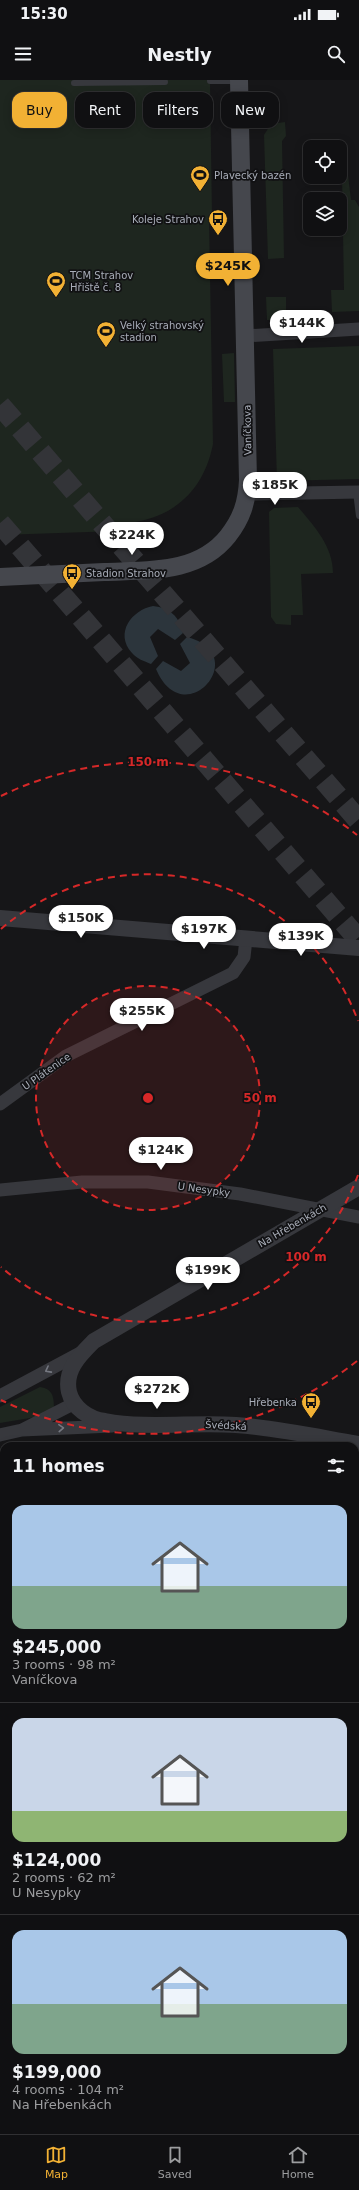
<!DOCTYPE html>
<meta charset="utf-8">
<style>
:root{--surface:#101012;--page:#1e1e20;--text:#f1f3f6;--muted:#9c9d9f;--line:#303032;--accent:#f2b134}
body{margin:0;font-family:"DejaVu Sans",sans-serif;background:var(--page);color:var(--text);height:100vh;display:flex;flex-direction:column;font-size:15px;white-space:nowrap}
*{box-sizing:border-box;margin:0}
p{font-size:13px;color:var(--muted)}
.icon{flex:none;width:22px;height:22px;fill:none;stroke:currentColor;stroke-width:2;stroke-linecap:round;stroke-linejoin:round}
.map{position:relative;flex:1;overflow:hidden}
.sheet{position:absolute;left:0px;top:1362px;width:359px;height:692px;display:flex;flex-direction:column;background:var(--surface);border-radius:12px 12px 0 0;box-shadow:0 2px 10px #0003,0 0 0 1px var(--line)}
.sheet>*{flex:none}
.top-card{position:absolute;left:12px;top:12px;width:335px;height:36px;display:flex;gap:8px}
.tools{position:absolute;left:303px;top:60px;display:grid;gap:8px}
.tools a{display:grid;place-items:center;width:44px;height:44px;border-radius:8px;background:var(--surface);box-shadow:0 2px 10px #0003,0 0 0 1px var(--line);font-size:20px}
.price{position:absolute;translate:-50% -34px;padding:0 9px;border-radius:14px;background:#fff;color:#222;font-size:13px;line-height:26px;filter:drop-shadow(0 1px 2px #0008)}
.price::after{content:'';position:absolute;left:50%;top:24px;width:12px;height:9px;margin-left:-6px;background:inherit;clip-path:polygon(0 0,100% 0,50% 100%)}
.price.selected{background:var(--accent);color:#111}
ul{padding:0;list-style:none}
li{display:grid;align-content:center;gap:8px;height:212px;padding:0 12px}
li+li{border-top:1px solid var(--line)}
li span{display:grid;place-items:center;height:124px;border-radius:12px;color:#555}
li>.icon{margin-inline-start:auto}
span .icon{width:72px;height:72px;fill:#fffc;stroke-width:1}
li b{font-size:17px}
h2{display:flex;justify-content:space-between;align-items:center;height:48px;padding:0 12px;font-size:17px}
.pill{padding:0 14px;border-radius:12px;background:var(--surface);box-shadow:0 2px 10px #0003,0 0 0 1px var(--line);font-size:14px;line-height:36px}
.pill.selected{background:var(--accent);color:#111}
.status{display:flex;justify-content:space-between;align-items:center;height:28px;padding:0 20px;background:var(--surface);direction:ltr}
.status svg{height:11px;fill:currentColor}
header{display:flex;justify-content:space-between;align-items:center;height:52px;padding:0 12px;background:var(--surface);font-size:18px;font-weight:700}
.tabs{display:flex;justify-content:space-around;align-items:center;height:56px;border-top:1px solid var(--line);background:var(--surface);font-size:11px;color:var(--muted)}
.tabs a{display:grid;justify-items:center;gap:2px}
.tabs .selected{color:var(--accent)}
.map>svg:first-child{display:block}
.green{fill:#1e261f}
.water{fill:#2c353c}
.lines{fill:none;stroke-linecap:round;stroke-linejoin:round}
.trunk-tunnel{stroke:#333438;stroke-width:21;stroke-dasharray:21 10;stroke-linecap:butt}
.service{stroke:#37383d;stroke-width:6}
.minor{stroke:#37383d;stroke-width:13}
.tertiary{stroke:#37383d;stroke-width:16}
.secondary{stroke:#45474d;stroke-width:18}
.oneway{stroke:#757881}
.ring{fill:none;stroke:#d62828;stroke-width:2;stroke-dasharray:7 5}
.labels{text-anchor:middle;stroke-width:3.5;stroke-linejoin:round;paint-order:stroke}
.poi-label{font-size:10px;fill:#a8adb8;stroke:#111113;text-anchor:start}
.street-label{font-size:10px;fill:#a8adb8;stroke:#111113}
.centre{fill:#d62828;stroke:#111113;stroke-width:2}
.ring-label{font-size:12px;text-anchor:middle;font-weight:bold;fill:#d62828;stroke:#111113;stroke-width:3.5;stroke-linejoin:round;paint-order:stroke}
</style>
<div class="status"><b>15:30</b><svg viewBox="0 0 49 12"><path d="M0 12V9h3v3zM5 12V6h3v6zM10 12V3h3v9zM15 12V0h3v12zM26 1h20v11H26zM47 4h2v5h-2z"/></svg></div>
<header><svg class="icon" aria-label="menu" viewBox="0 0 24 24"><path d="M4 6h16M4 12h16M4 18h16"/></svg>Nestly<svg class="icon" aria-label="search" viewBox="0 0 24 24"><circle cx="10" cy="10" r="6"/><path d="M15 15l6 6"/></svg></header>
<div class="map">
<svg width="359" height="2054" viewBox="0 0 359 2054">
<rect width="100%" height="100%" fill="#161618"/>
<path class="green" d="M0 0H210L212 136H209L213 364C204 410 174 438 128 443L127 449H118V451L0 455Z
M285 42 286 56 282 61 284 178 268 179 264 55 271 44Z
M342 95H348L351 120H355L359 127V231L332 232 331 210H344Z
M266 217H286V240H267Z
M359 266V399L277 401 273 269Z
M234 273 235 322H224L222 274Z
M298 427C314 446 333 466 333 493L301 494 303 535H291V545L276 544 271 537 269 432 274 428Z
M40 1307C53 1309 54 1317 54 1329L48 1335 0 1343V1327Z
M359 1784V1879L355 1881V1785Z"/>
<path class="water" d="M153 526C170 528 179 536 183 553L175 560 158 549 150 557 158 576 151 584C144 581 137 579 132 573 114 553 132 530 153 526Z
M187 557C254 574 184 655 156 589L163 581 181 591 190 583 180 564Z"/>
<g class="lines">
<path class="trunk-tunnel" d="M0 325 359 741
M0 443 359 860"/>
<path class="service" d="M210 1H237
M74 3 165 2
M356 412 359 436"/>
<path class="minor" d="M244 256 359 249
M247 414 359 412
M0 1024 66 976 233 893 244 877 246 859
M0 1110 82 1102H148L240 1114 359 1137
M0 1316 82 1272
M22 1350 112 1346
M0 1355 22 1350 73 1324
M0 1762 4 1757"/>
<path class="tertiary" d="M0 838 359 868
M359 1107 94 1261C80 1275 64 1290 69 1312 73 1328 89 1339 105 1341 147 1349 193 1342 236 1345 277 1348 318 1357 359 1364
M355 1486 359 1485
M355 1766H359
M355 1894 359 1893
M0 2007 4 2005
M150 2050V2054"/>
<path class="secondary" d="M0 497C35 495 69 494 104 492 148 490 198 494 228 456 242 438 247 422 248 400L239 0"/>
</g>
<defs><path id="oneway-chevron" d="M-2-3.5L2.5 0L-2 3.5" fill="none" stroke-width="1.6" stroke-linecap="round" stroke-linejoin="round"/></defs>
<g class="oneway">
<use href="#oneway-chevron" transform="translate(48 1290) rotate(152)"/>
<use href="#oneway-chevron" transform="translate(61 1348) rotate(-3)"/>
</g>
<circle cx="148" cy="1018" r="112" fill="#d62828" fill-opacity=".12"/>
<g class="ring">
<circle cx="148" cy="1018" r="112"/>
<path d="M358 1095A224 224 0 0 1 1 1187M1 849A224 224 0 0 1 358 941"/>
<path d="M357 1281A336 336 0 0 1 1 1320M1 716A336 336 0 0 1 357 755"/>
</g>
<defs>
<symbol id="stadium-pin" viewBox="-11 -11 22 30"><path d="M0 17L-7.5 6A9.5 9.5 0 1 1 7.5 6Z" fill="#f2b134" stroke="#111113"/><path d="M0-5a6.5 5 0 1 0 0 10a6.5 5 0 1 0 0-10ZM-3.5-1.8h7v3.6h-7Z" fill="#111"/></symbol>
<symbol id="bus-pin" viewBox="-11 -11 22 30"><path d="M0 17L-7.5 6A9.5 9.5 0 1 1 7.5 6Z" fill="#f2b134" stroke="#111113"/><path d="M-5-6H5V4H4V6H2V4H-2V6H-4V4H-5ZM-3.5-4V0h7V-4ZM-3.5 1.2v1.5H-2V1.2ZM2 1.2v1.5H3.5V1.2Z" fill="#111"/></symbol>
</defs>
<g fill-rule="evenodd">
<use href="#stadium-pin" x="189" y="84" width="22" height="30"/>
<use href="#bus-pin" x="207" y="128" width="22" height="30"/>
<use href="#stadium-pin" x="45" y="190" width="22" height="30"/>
<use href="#stadium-pin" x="95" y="240" width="22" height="30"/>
<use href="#bus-pin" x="61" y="482" width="22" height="30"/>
<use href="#bus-pin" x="300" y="1311" width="22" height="30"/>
</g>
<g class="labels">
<g class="poi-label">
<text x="214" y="99">Plavecký bazén</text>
<text x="204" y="143" text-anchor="end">Koleje Strahov</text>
<text x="70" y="199">TCM Strahov<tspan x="70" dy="12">Hřiště č. 8</tspan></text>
<text x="120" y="249">Velký strahovský<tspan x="120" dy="12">stadion</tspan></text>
<text x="86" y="497">Stadion Strahov</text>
<text x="297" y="1326" text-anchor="end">Hřebenka</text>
</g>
<g class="street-label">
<text transform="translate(247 350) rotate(-91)" y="4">Vaníčkova</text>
<text transform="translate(46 991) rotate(-35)" y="4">U Plátenice</text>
<text transform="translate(204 1109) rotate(8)" y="4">U Nesypky</text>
<text transform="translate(292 1145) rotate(-30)" y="4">Na Hřebenkách</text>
<text transform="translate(226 1345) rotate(3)" y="4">Švédská</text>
</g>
</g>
<circle cx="148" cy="1018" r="6" class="centre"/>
<g class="ring-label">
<text x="148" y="686">150 m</text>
<text x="260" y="1022">50 m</text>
<text x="306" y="1181">100 m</text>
</g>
</svg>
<div class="tools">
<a><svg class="icon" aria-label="locate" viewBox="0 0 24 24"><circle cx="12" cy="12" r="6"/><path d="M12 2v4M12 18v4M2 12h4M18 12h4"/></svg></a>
<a><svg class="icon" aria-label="layers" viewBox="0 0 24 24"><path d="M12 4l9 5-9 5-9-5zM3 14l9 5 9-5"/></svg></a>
</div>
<b class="price selected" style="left:228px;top:207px">$245K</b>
<b class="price" style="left:302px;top:264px">$144K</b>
<b class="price" style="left:275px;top:426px">$185K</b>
<b class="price" style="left:132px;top:476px">$224K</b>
<b class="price" style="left:81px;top:859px">$150K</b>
<b class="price" style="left:204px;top:870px">$197K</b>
<b class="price" style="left:301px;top:877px">$139K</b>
<b class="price" style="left:142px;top:952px">$255K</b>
<b class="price" style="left:161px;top:1091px">$124K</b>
<b class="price" style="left:208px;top:1211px">$199K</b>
<b class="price" style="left:157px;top:1330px">$272K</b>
<div class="top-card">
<a class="pill selected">Buy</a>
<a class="pill">Rent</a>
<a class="pill">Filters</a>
<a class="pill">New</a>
</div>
<section class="sheet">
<h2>11 homes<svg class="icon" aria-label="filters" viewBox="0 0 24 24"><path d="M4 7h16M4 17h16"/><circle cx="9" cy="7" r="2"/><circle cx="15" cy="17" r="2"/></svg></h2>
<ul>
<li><span style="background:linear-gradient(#a9c7e8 65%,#7fa58c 0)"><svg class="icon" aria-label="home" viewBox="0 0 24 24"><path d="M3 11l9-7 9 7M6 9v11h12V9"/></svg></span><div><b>$245,000</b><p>3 rooms · 98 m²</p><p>Vaníčkova</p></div></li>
<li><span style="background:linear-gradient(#c9d6e8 75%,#8fb573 0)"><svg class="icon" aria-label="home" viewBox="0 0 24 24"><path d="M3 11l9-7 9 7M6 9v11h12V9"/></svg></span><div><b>$124,000</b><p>2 rooms · 62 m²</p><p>U Nesypky</p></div></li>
<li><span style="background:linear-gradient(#a9c7e8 60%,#7fa58c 0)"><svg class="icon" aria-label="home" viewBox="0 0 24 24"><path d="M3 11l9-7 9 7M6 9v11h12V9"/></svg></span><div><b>$199,000</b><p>4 rooms · 104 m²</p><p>Na Hřebenkách</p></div></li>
</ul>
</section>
</div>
<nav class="tabs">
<a class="selected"><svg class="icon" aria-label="map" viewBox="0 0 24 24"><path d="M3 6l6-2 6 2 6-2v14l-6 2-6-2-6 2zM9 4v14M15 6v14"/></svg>Map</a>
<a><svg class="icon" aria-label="saved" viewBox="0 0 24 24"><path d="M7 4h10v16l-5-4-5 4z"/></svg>Saved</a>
<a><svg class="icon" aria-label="home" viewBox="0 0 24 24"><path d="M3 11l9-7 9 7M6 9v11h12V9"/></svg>Home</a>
</nav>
